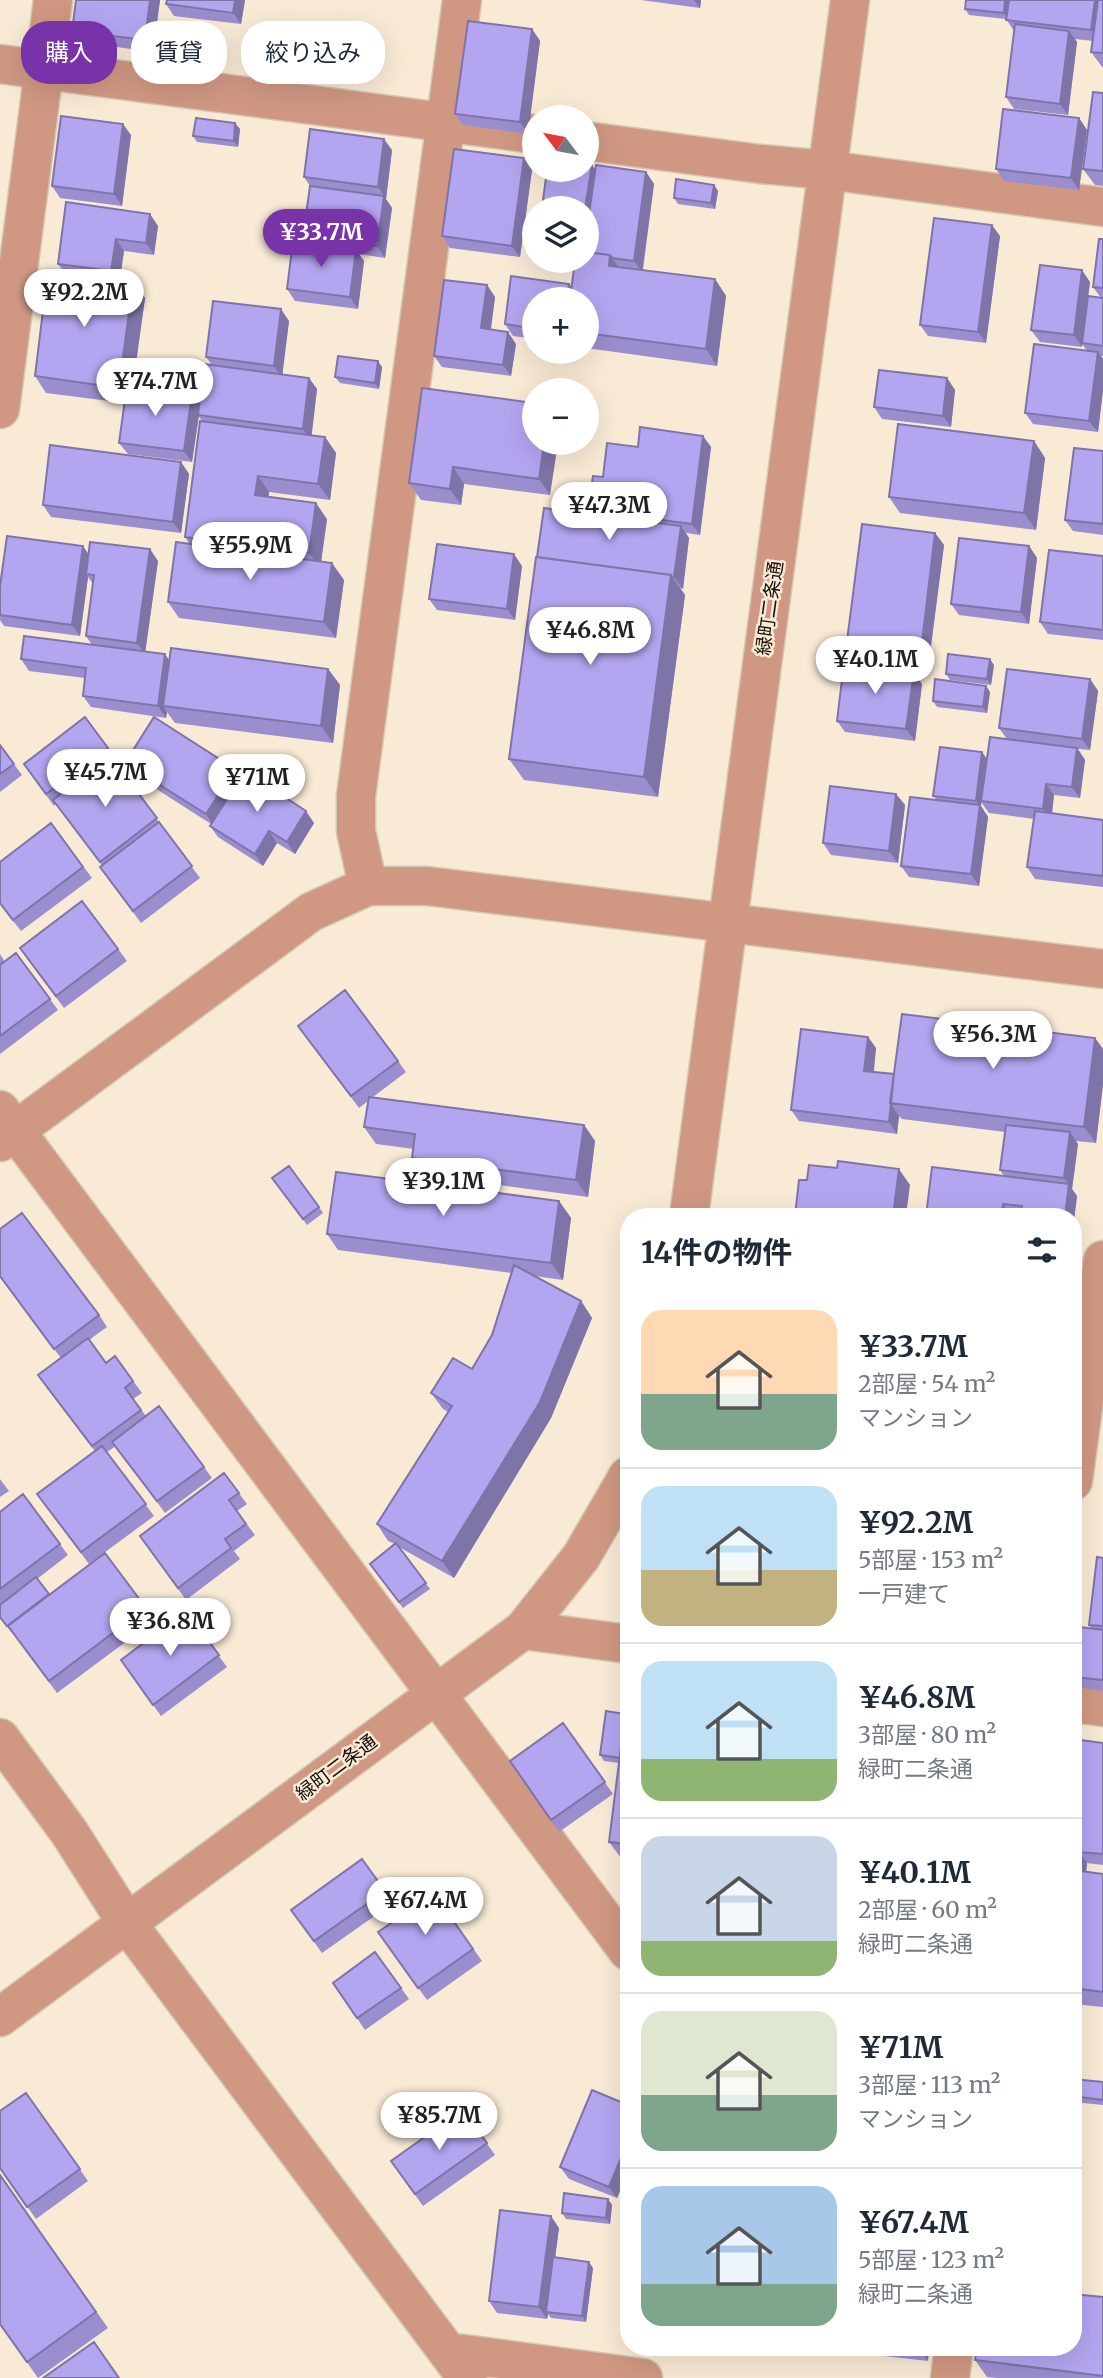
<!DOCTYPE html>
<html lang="ja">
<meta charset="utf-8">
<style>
:root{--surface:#fff;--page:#f6f6f7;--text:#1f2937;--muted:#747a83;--line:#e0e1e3;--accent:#7733a7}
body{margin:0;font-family:Merriweather,"Noto Sans JP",serif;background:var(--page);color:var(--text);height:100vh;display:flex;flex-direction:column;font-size:26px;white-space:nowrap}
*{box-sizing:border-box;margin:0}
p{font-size:23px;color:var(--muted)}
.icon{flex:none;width:38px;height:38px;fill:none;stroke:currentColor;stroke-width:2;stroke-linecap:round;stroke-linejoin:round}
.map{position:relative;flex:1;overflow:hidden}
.sheet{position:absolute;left:620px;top:1208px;width:462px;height:1148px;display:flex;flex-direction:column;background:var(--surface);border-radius:28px;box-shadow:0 7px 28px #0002}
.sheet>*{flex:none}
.banner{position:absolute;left:21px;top:21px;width:494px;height:63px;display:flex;gap:14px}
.needle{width:46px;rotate:302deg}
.controls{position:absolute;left:522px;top:105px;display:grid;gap:14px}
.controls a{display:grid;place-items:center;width:77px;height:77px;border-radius:50%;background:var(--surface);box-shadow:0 7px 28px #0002;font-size:35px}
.price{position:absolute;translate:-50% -60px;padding:0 16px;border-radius:24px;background:#fff;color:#222;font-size:23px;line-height:46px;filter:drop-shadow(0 2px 4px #0008)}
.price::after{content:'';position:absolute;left:50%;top:42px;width:21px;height:16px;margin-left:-10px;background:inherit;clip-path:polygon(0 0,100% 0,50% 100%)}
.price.active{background:var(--accent);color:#fff}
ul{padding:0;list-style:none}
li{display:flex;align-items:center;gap:21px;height:175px;padding:0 21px}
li+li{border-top:2px solid var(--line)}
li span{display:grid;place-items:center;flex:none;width:196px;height:140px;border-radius:21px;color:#555}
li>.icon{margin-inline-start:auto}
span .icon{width:84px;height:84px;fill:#fffc;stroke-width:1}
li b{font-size:30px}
h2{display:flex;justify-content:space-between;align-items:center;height:84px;padding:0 21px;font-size:30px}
.chip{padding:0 24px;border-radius:28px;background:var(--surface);box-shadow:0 7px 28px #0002;font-size:24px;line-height:63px}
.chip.active{background:var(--accent);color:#fff}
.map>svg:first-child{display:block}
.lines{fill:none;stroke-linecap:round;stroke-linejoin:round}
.minor-casing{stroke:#d4c7b5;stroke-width:41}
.minor{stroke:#d09883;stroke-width:38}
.wall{fill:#9b8ece}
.shaded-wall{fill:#7e74a8}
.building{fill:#b4a5f0;stroke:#7e74a8;stroke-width:2}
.labels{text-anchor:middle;stroke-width:5;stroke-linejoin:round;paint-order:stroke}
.street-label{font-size:19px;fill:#120d07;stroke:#f9ead6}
</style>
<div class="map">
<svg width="1103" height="2378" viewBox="0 0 1103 2378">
<rect width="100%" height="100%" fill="#f9ead6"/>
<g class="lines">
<defs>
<path id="minor" d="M0 64 534 134
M586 141 760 164 827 170 1103 207
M0 409 53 0
M368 886 356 831V796L462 0
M0 1110 628 1951
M0 1142 311 912 368 886H427L1103 969
M689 1216 850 0
M1073 1481 1103 1260
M523 1630 628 1644
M1073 1703 1103 1707
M0 1738 69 1832 127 1923 467 2378
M0 2017 523 1630 581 1557 628 1476
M449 2352 643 2378
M950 2378 954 2347"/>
</defs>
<use href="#minor" class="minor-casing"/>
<use href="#minor" class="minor"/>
</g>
<path class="wall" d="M76 0H160L153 52 80 42 72 31Z
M245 0 241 24 174 16 166 4Z
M641 0H701L700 8Z
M1103 0V68L1091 52 1093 41 1075 39 1077 42 1068 115 1014 109 1006 97 1014 31 1006 19 969 15 965 9Z
M532 29 540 41 528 134 463 125 455 114Z
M1103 93V186L1095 185 1083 169Z
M1079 118 1087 130 1079 190 1004 181 996 169Z
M240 129 238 147 197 142 193 136Z
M131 135 122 206 60 198 52 186Z
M392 150 386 199 392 208 385 258 359 254 364 261 358 309 295 301 287 289 308 243 303 236 310 186 304 177Z
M586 164 592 165 595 170 596 165 646 172 654 184 643 270 715 279 726 296 717 366 586 348V299H534V350L528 342V338L513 336 505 324 511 276 569 284 572 287 575 261H586V235L588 220H586V208H542L547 170H586Z
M532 170 520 257 450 248 442 236Z
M714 185 718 191 715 209 678 204 674 198Z
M66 202 158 226 154 255 124 251 120 280 133 282 145 298 133 386 192 394 199 404 212 365 206 357 289 321 282 374 309 378 317 389 311 435 325 437 336 453 330 500 269 492 268 497 327 519 321 562 344 580 336 638 179 618 168 602 190 544 185 537 202 421 199 417 192 462 128 454 119 443 125 403 46 393 35 376 64 272 58 264Z
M1000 236 986 343 928 336 920 325Z
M1103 239V356H1101L1103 359V390L1098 432 1033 424 1025 413 1087 351 1082 344V347L1040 342 1031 330 1090 282 1088 296 1101 298 1093 287Z
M487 285 495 297 491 330 516 344 511 376 442 367 434 356Z
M535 352H570L569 358 536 353Z
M382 367 379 389 340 383 335 377Z
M947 378 955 390 951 427 882 419 874 407Z
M534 403 550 495 464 484 461 505 421 500 409 483Z
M703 436 711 447 700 535 686 533 689 538 683 589 680 588 685 595 658 797 524 780 509 759 591 514 588 510 603 477 638 447Z
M1034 441 1045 458 1036 530 900 513 889 497Z
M1103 451V535L1073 531 1065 520Z
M181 462 189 474 181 533 51 517 43 505Z
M935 533 944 545 929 661 855 653 847 641Z
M1029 546 1037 558 1029 624 959 615 951 604Z
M88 554 158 561 145 652 169 660 328 669 340 685 333 743 175 723 167 712 166 718 91 707 83 696 85 678 29 671 21 659 92 645 86 636 93 584 88 577 80 636 4 626 0 620V586Z
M1103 556V640L1048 634 1040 622Z
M522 566 515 620 437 610 429 599Z
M994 665 991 685 950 680 946 674Z
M1090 679 1098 691 1090 750 1078 749 1085 760 1080 798 1054 795 1052 813 1103 820V887L1035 879 1027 867 1034 819 989 813 981 802V806L988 817 979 886 909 877 901 866 937 800 933 796 982 752 986 758 1007 739 999 728Z
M922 684 915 741 845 732 837 721Z
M990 692 987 713 937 707 933 701Z
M0 745 22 775 0 792Z
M108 748 116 759 114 761 200 878 141 923 100 867 102 865 56 804 54 806 24 764Z
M125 763 235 769 241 777 314 823 295 854 277 843 263 866 218 837 210 826 211 824 133 774Z
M896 794 905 805 898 863 831 855 823 843Z
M51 823 92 878 21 931 0 904Z
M118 949 127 961 64 1008 28 960Z
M16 953 58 1010 0 1054V954L5 962Z
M306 1037 398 1061 406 1072 373 1097 584 1125 595 1141 588 1197 424 1175 412 1158 414 1149 376 1144 364 1127 368 1101 359 1108Z
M868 1037 876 1048 874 1072 894 1074 1095 1038 1103 1049V1084L1096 1143 1075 1141 1078 1144 1072 1189 1077 1196 1073 1228V1216H926L1004 1176 1000 1170 1005 1132 902 1119 899 1116 897 1134 799 1121 791 1110Z
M272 1178 319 1207 323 1213 307 1225Z
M559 1201 571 1218 563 1280 534 1276 581 1301 592 1318 551 1418 454 1578 399 1547 430 1589 403 1608 370 1564 395 1544 388 1541 377 1524 448 1412 443 1409 431 1393 472 1369 492 1335 512 1273 338 1250 327 1234Z
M0 1277 99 1315 107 1327 89 1340 106 1363 115 1356 142 1393 133 1399 146 1416 204 1467 212 1478 165 1513 116 1446 107 1452 154 1516 89 1564 45 1505 95 1451 46 1387 61 1358Z
M224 1473 247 1504 237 1511 255 1535 234 1551 240 1559 186 1600 140 1536Z
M0 1479 9 1491 0 1497Z
M23 1494 68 1555 37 1579 50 1595 146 1608 155 1620 57 1693 12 1632H11L0 1617V1512Z
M1103 1558V1691L1081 1688 1073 1677 1092 1629 1089 1625Z
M186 1611 227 1667 161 1716 121 1660Z
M628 1691V1859L621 1858 609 1842 619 1763 604 1761 600 1755 625 1714Z
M563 1723 613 1794 559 1832 510 1761Z
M1073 1739 1103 1743V1865L1087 1863 1086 1872 1103 1874V2007L1073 2004Z
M362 1859 393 1903 322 1953 291 1910Z
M427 1883 482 1961 427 2000 378 1932 400 1917Z
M375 1952 409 1999 365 2030 333 1983Z
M1073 2079 1103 2082V2105L1073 2102Z
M26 2093 88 2181 36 2219 0 2168Z
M628 2105V2172L617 2198 569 2179 560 2167Z
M463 2110 495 2155 423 2206 391 2161Z
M0 2175 108 2328 38 2378 0 2324Z
M608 2199 612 2205 610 2224 566 2219 562 2213Z
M559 2228 555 2257 593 2268 586 2322 551 2318 548 2314 547 2319 497 2313 489 2301Z
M1103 2297V2378H998L987 2377 975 2360Z
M822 2347H929L928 2361 823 2349Z"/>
<path class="shaded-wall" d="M150 0H160L153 52 145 40Z
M235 0H245L241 24 233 13Z
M694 0H701L700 8Z
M1005 0H1010L1008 19 1004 13Z
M1095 0H1103L1099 42 1091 30Z
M532 29 540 41 528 134 520 122Z
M1069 31 1077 42 1068 115 1060 104Z
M1079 118 1087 130 1079 190 1071 178Z
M235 123 240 129 238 147 234 141Z
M123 124 131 135 122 206 114 194Z
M384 139 392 150 386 199 378 187Z
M524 158 532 170 520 257 512 246Z
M592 165 600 177 593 221 585 208Z
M646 172 654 184 642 272 634 261Z
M714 185 718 191 715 209 711 203Z
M384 196 392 208 385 258 377 246Z
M150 214 158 226 154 255 146 243Z
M992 225 1000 236 986 343 978 332Z
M116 239 124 251 119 283 111 271Z
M356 250 364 261 358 309 350 297Z
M610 255 622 272 609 266Z
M1082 270 1090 282 1082 347 1074 335Z
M715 279 726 296 717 366 706 349Z
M133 282 145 298 130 404 119 388Z
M569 284 577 295V299H567Z
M487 285 495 297 489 340 481 328Z
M281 309 289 321 282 378 274 366Z
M508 332 516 344 511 376 503 365Z
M1098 352 1103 359V390L1098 432 1089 421Z
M378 361 382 367 379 389 375 383Z
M309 378 317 389 311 441 303 429Z
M947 378 955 390 951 427 943 416Z
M192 394 200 405 192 462 184 451Z
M703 436 711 447 700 535 692 524Z
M325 437 336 453 330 500 318 484Z
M1034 441 1045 458 1036 530 1024 513Z
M544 443H558L550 495 539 479Z
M181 462 189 474 181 533 173 522Z
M453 467 464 484 461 505 450 489Z
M258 476 269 492 266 512 255 495Z
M316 503 327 519 320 569 309 553Z
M681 526 689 538 683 589 674 577Z
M935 533 944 545 929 661 921 650Z
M83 546 91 558 86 574 88 577 80 636 72 625Z
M1029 546 1037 558 1029 624 1021 612Z
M150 549 158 561 145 654 137 643Z
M514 554 522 566 515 620 507 609Z
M332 563 344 580 336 638 324 622Z
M671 575 685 595 658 797 644 777Z
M165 654 173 666 163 706 167 712 166 718 158 706Z
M990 659 994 665 991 685 987 679Z
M328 669 340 685 333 743 321 726Z
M914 672 922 684 915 741 906 729Z
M1090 679 1098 691 1090 750 1082 739Z
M986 686 990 692 987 713 983 707Z
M1077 748 1085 760 1080 798 1072 787Z
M982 752 986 758 981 806 988 817 979 886 971 874 980 806 976 801Z
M235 769 243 780 214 826 206 814Z
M1046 784 1054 795 1051 821 1043 809Z
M896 794 905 805 898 863 889 851Z
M306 811 314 823 295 854 287 842Z
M269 831 277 843 263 866 255 854Z
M868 1037 876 1048 872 1082 864 1071Z
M1095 1038 1103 1049V1084L1096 1143 1084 1127Z
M891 1104 899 1116 897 1134 889 1122Z
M584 1125 595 1141 588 1197 576 1180Z
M1070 1132 1078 1144 1072 1189 1077 1196 1073 1228V1216H1065L1069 1185 1064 1178Z
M899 1169 910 1185 906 1216H893Z
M559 1201 571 1218 563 1280 551 1263Z
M1003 1204 1011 1216H1001Z
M581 1301 592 1318 551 1418 454 1578 442 1561Z
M1079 1852 1087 1863 1085 1880 1077 1868Z
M628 2141V2172L617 2198 609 2187Z
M608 2199 612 2205 610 2224 606 2218Z
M551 2216 559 2228 548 2312H546L548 2314 547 2319 539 2307Z
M589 2262 593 2268 586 2322 582 2316Z
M920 2347H929L928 2361 919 2349Z"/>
<path class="building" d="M76 0H150L145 40 72 31Z
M167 0H235L233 13 166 4Z
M966 0H1005L1004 13 965 9Z
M1009 0H1095L1091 30 1006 20Z
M1098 0H1103V53L1091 52Z
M468 21 532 29 520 122 455 114Z
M1015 24 1069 31 1060 104 1006 97Z
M1093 92 1103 93V171L1083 169Z
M1003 109 1079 118 1071 178 996 169Z
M61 116 123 124 114 194 52 186Z
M196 118 235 123 234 141 193 136Z
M310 129 384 139 378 187 304 177Z
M454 149 524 158 512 246 442 236Z
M586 164 592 165 585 208 571 207V208H542L547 170H586Z
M596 165 646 172 634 261 612 258 610 255 586 252V235Z
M676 179 714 185 711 203 674 198Z
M310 186 384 196 377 246 303 236Z
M66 202 150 214 146 243 116 239 111 271 58 264Z
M934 218 992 225 978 332 920 325Z
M1099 239H1103V288L1093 287Z
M293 241 356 250 350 297 287 289Z
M586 252 610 255 609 266 715 279 706 349 586 333V299H570L575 261H586Z
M1040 265 1082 270 1074 335 1031 330Z
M48 270 133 282 119 388 35 376Z
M511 276 569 284 567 299H534V342H528L530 328 505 324Z
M444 280 487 285 481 328 508 332 503 365 434 356Z
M1088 296 1103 298V346L1082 343Z
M213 301 281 309 274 366 206 357Z
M1034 344 1098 352 1089 421 1025 413Z
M338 356 378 361 375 383 335 377Z
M204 364 309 378 303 429 198 415Z
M879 370 947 378 943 416 874 407Z
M127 385 192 394 184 451 119 443Z
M422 388 534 403V443H544L539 479 453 467 450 489 409 483Z
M200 421 325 437 318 484 258 476 255 495 316 503 309 553 185 537Z
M898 424 1034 441 1024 513 889 497Z
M640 427 703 436 692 524 588 510 593 476 603 477 607 443 638 447Z
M50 445 181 462 173 522 43 505Z
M1074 448 1103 451V524L1065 520Z
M544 508 681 526 674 577H672L671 575 537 557Z
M862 524 935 533 921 650 847 641Z
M7 536 83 546 72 625 0 615V586Z
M959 538 1029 546 1021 612 951 604Z
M90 542 150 549 137 643 86 636 94 575 86 574Z
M176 542 332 563 324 622 168 602Z
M437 544 514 554 507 609 429 599Z
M1049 550 1103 556V630L1040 622Z
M536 557 671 575 644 777 509 759Z
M24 636 165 654 158 706 83 696 86 668 21 659Z
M171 648 328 669 321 726 163 706Z
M948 654 990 659 987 679 946 674Z
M844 663 914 672 906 729 837 721Z
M1007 669 1090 679 1082 739 999 728Z
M935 679 986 686 983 707 933 701Z
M85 717 108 748 46 794 24 764Z
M154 717 235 769 206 814 125 763Z
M990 737 1077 748 1072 787 1046 784 1043 809 981 801Z
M0 745 14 764 0 774Z
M940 747 982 752 976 801 933 796Z
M110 756 157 818 100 862 53 800Z
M245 771 306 811 287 842 269 831 255 854 210 826Z
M830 786 896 794 889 851 823 843Z
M910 797 980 805 971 874 901 866Z
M1035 811 1103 820V876L1027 867Z
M159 822 192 866 133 911 100 867Z
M51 823 83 867 13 920 0 903V862Z
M82 901 118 949 56 996 20 948Z
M16 953 50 999 0 1036V965Z
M345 990 398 1061 351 1096 298 1026Z
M902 1014 1095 1038 1084 1127 890 1103Z
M801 1029 868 1037 864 1071 894 1074 889 1122 791 1110Z
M369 1097 584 1125 576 1180 412 1158 415 1134 364 1127Z
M1006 1125 1070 1132 1064 1178 1000 1170Z
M838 1161 899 1169 893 1216H795L799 1180H807L809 1165 837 1168Z
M289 1166 319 1207 303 1219 272 1178Z
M932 1167 1069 1184 1065 1216 1021 1211 1022 1206 1003 1204 1001 1216H926Z
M336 1172 559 1201 551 1263 327 1234Z
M22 1213 99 1315 54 1349 0 1276V1229Z
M514 1265 581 1301 540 1402 442 1561 377 1524 452 1406 431 1393 453 1358 472 1369 492 1335Z
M88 1338 106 1363 115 1356 133 1381 125 1388 141 1410 92 1446 38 1375Z
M159 1406 204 1467 157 1501 112 1442Z
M102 1446 146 1504 81 1552 37 1494Z
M224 1473 239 1493 229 1500 246 1524 225 1539 231 1548 178 1588 140 1536Z
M23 1494 60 1544 0 1589V1512Z
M396 1543 426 1583 399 1602 370 1564Z
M105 1553 146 1608 49 1681 8 1626Z
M1097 1557 1103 1558V1626L1089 1625Z
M36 1577 49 1594 7 1626 0 1617V1605Z
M186 1611 219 1655 153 1705 121 1660Z
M1080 1627 1103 1630V1680L1073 1677Z
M628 1691V1844L609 1842Z
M606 1711 625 1714 620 1758 600 1755Z
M563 1723 605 1782 551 1820 510 1761Z
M1073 1739 1103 1743V1854L1079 1852 1077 1868H1073Z
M362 1859 385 1891 314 1941 291 1910Z
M1073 1870 1103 1874V1992L1073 1988Z
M427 1883 473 1949 418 1988 378 1932 400 1917 393 1907Z
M375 1952 401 1988 357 2018 333 1983Z
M1073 2079 1103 2082V2100L1073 2096Z
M592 2090 628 2105V2141L609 2187 560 2167Z
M26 2093 80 2169 27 2207 0 2168V2111Z
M463 2110 487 2143 415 2194 391 2161Z
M0 2175 96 2312 27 2362 0 2324Z
M564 2193 608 2199 606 2218 562 2213Z
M500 2210 551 2216 539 2307 489 2301Z
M553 2257 589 2262 582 2316 546 2312Z
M628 2277V2305H625Z
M1073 2294 1103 2297V2376L975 2360 977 2347H1073Z
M94 2342 119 2378H43Z
M898 2347H920L919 2349Z"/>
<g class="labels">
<g class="street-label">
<text transform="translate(769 608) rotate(-82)" y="7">緑町二条通</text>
<text transform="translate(336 1767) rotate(-37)" y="7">緑町二条通</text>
</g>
</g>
</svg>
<div class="controls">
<a><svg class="needle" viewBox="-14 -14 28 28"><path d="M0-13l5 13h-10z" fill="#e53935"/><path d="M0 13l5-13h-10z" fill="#747a83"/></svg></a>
<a><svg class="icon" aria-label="layers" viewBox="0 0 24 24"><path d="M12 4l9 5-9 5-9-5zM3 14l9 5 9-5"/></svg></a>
<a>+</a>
<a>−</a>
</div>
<b class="price active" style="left:321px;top:269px">¥33.7M</b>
<b class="price" style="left:84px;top:329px">¥92.2M</b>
<b class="price" style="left:155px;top:418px">¥74.7M</b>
<b class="price" style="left:609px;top:542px">¥47.3M</b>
<b class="price" style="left:250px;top:582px">¥55.9M</b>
<b class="price" style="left:590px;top:667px">¥46.8M</b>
<b class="price" style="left:875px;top:696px">¥40.1M</b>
<b class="price" style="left:105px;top:809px">¥45.7M</b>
<b class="price" style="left:257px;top:814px">¥71M</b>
<b class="price" style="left:993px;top:1071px">¥56.3M</b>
<b class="price" style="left:443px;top:1218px">¥39.1M</b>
<b class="price" style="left:170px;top:1658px">¥36.8M</b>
<b class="price" style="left:425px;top:1937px">¥67.4M</b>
<b class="price" style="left:439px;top:2152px">¥85.7M</b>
<div class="banner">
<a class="chip active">購入</a>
<a class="chip">賃貸</a>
<a class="chip">絞り込み</a>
</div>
<section class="sheet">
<h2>14件の物件<svg class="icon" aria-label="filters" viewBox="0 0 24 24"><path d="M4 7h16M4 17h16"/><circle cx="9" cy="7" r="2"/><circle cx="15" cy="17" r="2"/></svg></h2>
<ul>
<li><span style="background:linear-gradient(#ffd9b3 60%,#7fa58c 0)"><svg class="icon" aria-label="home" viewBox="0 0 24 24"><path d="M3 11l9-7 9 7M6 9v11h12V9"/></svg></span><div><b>¥33.7M</b><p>2部屋 · 54 m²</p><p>マンション</p></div></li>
<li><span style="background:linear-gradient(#bfe0f5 60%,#c2b280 0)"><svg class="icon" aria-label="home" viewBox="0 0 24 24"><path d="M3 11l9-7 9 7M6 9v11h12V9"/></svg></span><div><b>¥92.2M</b><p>5部屋 · 153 m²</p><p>一戸建て</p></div></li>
<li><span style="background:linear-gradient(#bfe0f5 70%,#8fb573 0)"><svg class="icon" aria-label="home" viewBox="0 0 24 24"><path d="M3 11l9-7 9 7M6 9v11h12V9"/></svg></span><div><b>¥46.8M</b><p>3部屋 · 80 m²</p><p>緑町二条通</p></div></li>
<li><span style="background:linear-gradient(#c9d6e8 75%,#8fb573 0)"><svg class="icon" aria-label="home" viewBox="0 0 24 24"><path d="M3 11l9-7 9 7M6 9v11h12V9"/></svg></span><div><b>¥40.1M</b><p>2部屋 · 60 m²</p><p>緑町二条通</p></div></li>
<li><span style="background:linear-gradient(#dfe7d0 60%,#7fa58c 0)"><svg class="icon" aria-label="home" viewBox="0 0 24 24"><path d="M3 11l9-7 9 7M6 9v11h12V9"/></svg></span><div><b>¥71M</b><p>3部屋 · 113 m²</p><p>マンション</p></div></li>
<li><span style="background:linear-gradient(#a9c7e8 70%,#7fa58c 0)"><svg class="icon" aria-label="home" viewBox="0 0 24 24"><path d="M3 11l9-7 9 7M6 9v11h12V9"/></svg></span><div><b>¥67.4M</b><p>5部屋 · 123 m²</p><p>緑町二条通</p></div></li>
</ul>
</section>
</div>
